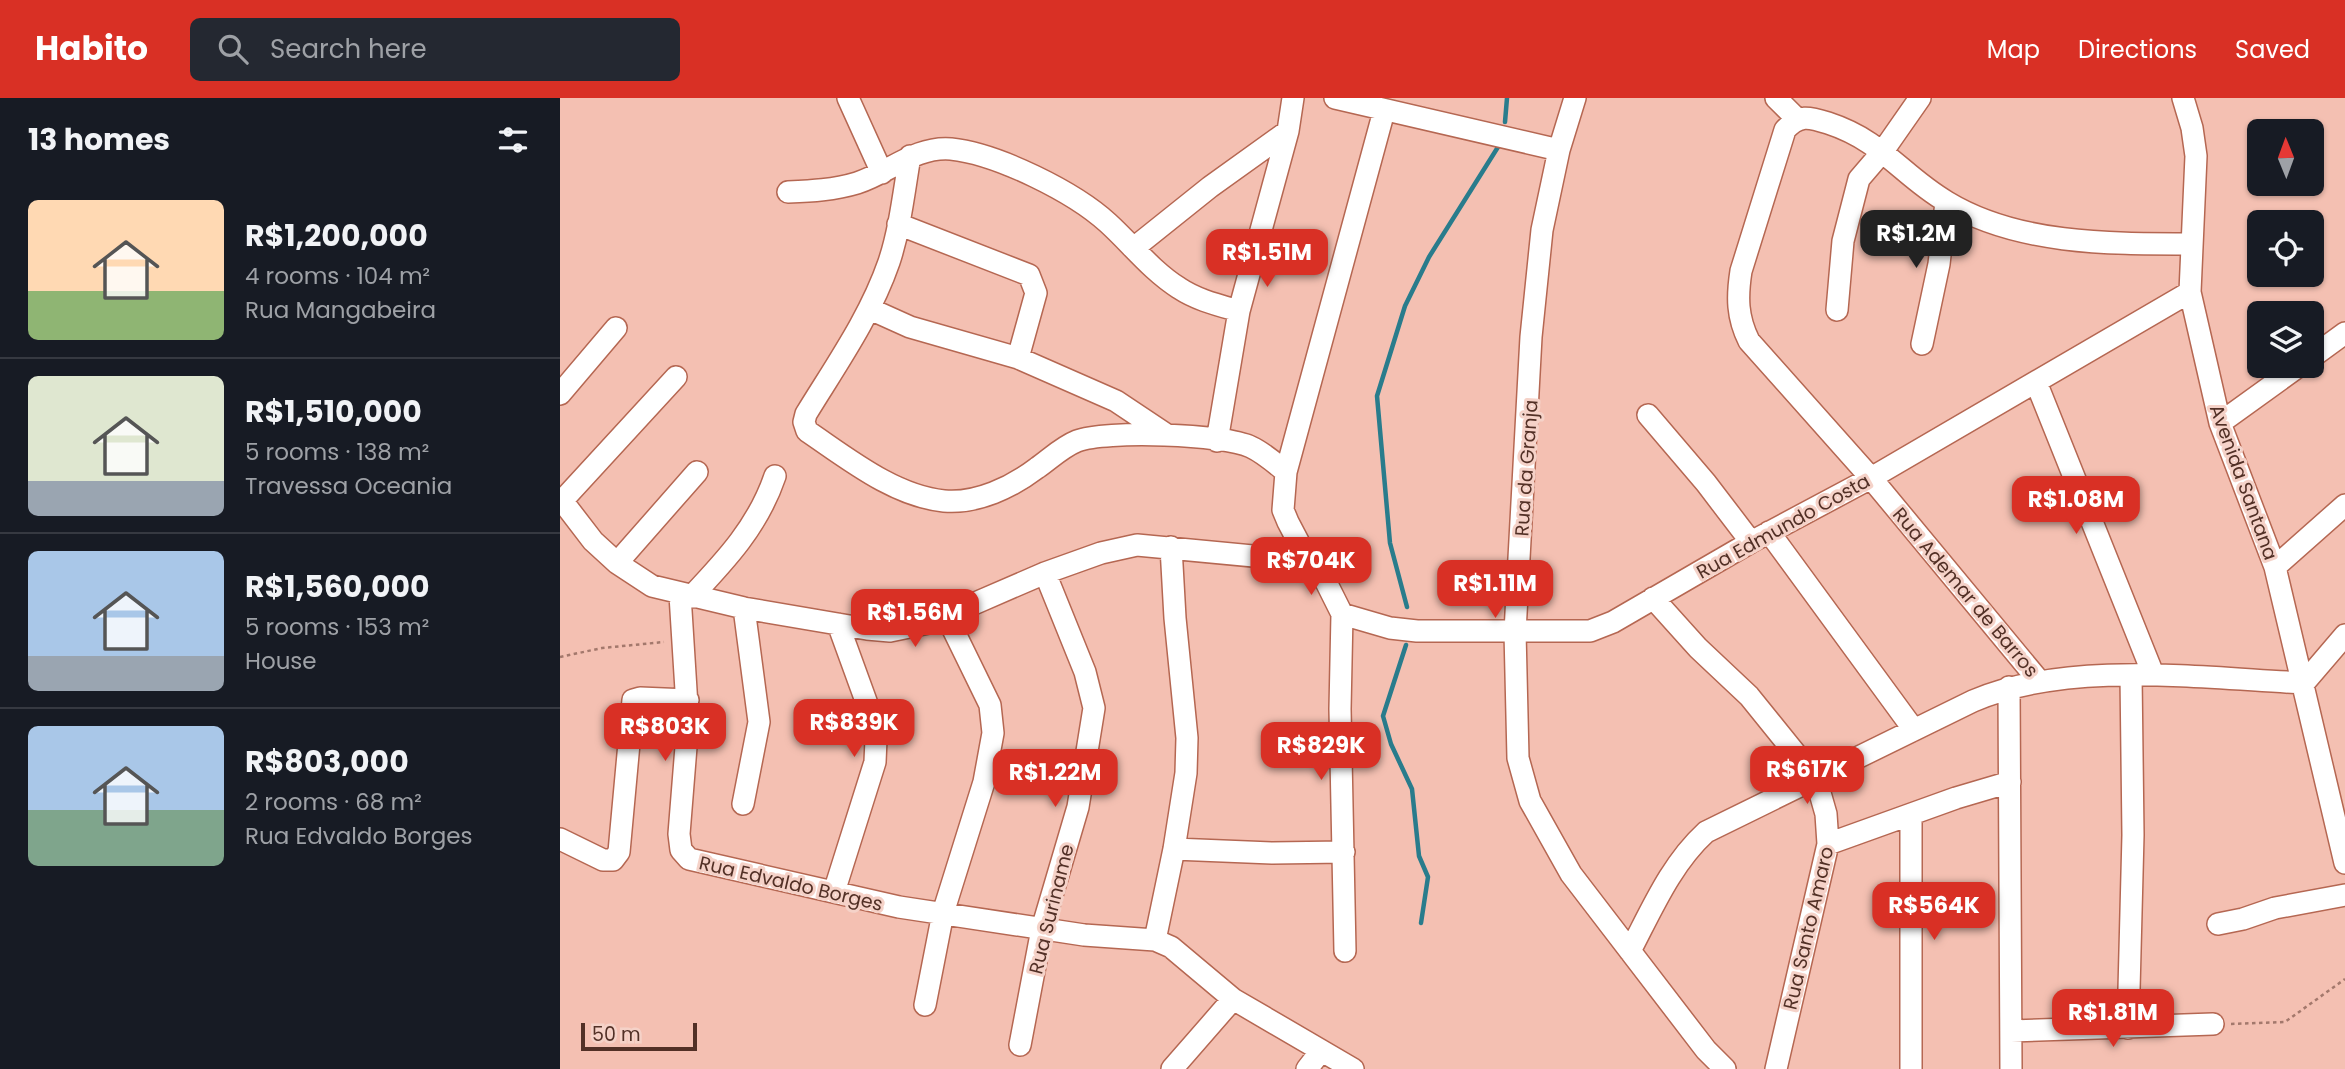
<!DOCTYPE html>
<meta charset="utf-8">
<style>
:root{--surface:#171b24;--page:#242831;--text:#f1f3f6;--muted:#9ea1a6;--line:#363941;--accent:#d93025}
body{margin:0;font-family:Poppins,sans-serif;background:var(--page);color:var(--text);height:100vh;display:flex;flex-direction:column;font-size:26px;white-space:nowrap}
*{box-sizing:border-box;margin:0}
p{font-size:23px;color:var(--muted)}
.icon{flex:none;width:38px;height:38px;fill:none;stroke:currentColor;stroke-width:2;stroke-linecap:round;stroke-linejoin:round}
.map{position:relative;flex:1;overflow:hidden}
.sheet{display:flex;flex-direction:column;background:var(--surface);width:560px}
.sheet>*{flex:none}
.needle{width:46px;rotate:359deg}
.fabs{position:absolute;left:1687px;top:21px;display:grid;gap:14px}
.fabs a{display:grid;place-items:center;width:77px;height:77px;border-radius:10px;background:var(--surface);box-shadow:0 2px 5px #0004;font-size:35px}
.scale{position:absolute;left:21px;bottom:18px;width:116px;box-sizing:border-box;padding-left:7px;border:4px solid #523026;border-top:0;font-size:19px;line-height:24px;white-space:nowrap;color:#523026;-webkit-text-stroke:5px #f5d2c8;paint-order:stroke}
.price{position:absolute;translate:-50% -60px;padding:0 16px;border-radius:14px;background:var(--accent);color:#fff;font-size:23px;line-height:46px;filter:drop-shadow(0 2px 4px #0008)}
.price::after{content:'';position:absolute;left:50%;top:42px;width:21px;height:16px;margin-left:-10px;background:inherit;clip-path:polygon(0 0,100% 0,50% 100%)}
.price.on{background:#222;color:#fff}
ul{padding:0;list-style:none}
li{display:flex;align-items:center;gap:21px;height:175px;padding:0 28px}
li+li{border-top:2px solid var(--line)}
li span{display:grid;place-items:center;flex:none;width:196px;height:140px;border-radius:10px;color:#555}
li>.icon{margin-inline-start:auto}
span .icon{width:84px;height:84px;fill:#fffc;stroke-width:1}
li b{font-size:30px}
h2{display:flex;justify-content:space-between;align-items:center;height:84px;padding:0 28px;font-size:30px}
header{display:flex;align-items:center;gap:42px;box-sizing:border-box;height:98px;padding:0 35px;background:var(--accent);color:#fff}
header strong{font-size:33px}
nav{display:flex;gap:38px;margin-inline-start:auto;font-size:24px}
.search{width:490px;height:63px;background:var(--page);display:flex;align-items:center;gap:18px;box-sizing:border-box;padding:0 24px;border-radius:10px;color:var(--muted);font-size:26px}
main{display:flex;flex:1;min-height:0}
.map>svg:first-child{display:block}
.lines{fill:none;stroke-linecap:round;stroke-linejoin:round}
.stream{stroke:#297c8c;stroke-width:4.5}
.minor-casing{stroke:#b56752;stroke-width:24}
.path{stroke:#a3786c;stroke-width:2.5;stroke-dasharray:3.5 3.5;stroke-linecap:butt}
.minor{stroke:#fff;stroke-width:21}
.labels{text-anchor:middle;stroke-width:6;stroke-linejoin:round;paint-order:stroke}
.street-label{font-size:19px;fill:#523026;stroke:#f5d2c8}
</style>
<header>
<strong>Habito</strong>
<div class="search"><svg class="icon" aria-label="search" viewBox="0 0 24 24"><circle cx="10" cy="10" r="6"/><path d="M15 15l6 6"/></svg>Search here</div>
<nav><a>Map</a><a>Directions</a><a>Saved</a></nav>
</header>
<main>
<section class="sheet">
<h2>13 homes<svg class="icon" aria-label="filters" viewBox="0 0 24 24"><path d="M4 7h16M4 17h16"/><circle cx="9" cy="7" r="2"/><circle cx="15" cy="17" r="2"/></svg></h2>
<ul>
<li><span style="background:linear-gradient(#ffd9b3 65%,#8fb573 0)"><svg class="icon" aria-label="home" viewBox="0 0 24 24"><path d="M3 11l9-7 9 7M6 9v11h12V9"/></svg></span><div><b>R$1,200,000</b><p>4 rooms · 104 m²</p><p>Rua Mangabeira</p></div></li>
<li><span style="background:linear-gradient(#dfe7d0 75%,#9aa5b1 0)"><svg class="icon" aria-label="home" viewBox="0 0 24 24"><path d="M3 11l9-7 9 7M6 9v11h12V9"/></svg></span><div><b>R$1,510,000</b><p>5 rooms · 138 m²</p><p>Travessa Oceania</p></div></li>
<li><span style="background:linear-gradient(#a9c7e8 75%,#9aa5b1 0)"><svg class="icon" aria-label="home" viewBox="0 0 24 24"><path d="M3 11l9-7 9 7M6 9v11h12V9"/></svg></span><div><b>R$1,560,000</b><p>5 rooms · 153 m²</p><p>House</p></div></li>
<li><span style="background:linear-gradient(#a9c7e8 60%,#7fa58c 0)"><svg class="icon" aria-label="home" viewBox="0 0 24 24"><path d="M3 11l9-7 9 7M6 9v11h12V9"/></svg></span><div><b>R$803,000</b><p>2 rooms · 68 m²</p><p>Rua Edvaldo Borges</p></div></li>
</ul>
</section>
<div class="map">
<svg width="1785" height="971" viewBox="0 0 1785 971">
<rect width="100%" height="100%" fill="#f4c0b2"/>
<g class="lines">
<path class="stream" d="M945 24 947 0
M847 509 830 445 817 298 845 208 869 159 938 49
M846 547 823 618 831 646 852 691 859 758 868 779 861 825"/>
<defs>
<path id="minor" d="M288 0 322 75
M775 0 999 52
M1015 0 999 52 982 132 971 239 955 534 958 660 970 703 1011 776 1146 952 1165 971
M1216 0 1237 21
M1623 0 1632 30 1636 58 1630 194 1660 325 1715 469 1785 765
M350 58C344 93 340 131 329 164 310 219 276 267 246 316L244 324 247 333C287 360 334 398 384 403 417 406 452 389 477 370 490 361 502 349 517 343 545 332 664 336 691 349 704 355 715 365 726 374
M228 94C251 93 274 92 297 85 329 75 355 48 391 51 438 56 514 94 548 125 572 147 592 173 619 190 637 202 658 207 679 213
M575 149 650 89 728 33
M310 211 350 229 458 260 476 195 469 177 338 126
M1277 212 1283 143 1299 81 1323 53 1360 0
M1362 246 1379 166 1386 104
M1752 259 1785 235
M458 260 556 303 607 337
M1476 284 1593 576
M0 296 56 230
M1088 317 1146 385 1191 444
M1660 325 1739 268
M657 343 679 213 728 33 733 0
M0 400 33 443 57 465 92 488 184 510 307 531 330 533 388 521 411 507 485 475 541 455 577 447 756 464
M2 403 116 279
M1209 434 1354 632
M57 465 137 374
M1715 469 1785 407
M120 497 128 624 119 736 121 752 129 761 339 809 524 837 595 842 611 849 673 901 793 971
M131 499C166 462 198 428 215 378
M1093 500 1138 550 1189 598 1256 681 1266 716 1268 746 1216 971
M782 516 830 530 857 533H1030L1053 524 1191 444 1311 380 1630 194
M1480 584 1311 380 1189 243C1177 219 1177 199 1181 173L1225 32C1239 16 1249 19 1268 25 1323 43 1341 77 1387 104 1458 147 1552 146 1632 146
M1449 589 1451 971
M183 706 199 624 184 510
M0 741 43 762H53L59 754 73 602 80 600 128 602
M1268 746 1396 700 1450 684
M614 751 712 755 784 754
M274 794 315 664 316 641 306 603 278 526
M1658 826 1683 821 1715 810 1785 797
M595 842 614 751 626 675 627 640 615 520 611 449
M785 853 780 611 782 516 756 464 739 445 728 424 723 412 726 374 824 13
M1070 853C1092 811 1111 766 1146 734L1413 603C1508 562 1642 580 1744 585L1785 537
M365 907 383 815 424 684 433 635 430 607 388 521
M1568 930 1573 737 1571 577
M1451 933 1653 926
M460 947 482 831 518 709 534 610 525 574 485 475
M612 971 673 901
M747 971 761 953
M1351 971V717"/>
</defs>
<use href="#minor" class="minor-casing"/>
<path class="path" d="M0 559 42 550 104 544
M1671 926 1725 924 1785 881"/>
<use href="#minor" class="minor"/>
</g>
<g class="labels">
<g class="street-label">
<text transform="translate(966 370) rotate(-86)" y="7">Rua da Granja</text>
<text transform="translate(1684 384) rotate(70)" y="7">Avenida Santana</text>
<text transform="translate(1223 428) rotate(-29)" y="7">Rua Edmundo Costa</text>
<text transform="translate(1406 494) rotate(50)" y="7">Rua Ademar de Barros</text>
<text transform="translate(231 785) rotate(13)" y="7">Rua Edvaldo Borges</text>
<text transform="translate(491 811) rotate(-76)" y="7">Rua Suriname</text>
<text transform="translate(1248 830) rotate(-77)" y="7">Rua Santo Amaro</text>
</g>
</g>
</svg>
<div class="fabs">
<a><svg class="needle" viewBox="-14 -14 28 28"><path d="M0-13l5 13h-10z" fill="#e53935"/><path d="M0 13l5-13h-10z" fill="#9ea1a6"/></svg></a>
<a><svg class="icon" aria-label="locate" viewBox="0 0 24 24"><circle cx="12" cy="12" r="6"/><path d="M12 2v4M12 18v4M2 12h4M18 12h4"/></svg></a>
<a><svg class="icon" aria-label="layers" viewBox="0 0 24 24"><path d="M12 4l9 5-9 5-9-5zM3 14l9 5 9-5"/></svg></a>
</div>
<div class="scale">50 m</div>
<b class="price on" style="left:1356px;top:172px">R$1.2M</b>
<b class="price" style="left:707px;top:191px">R$1.51M</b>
<b class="price" style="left:1516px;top:438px">R$1.08M</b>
<b class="price" style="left:751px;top:499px">R$704K</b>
<b class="price" style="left:935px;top:522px">R$1.11M</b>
<b class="price" style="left:355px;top:551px">R$1.56M</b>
<b class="price" style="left:294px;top:661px">R$839K</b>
<b class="price" style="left:105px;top:665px">R$803K</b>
<b class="price" style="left:761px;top:684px">R$829K</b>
<b class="price" style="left:1247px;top:708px">R$617K</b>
<b class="price" style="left:495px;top:711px">R$1.22M</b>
<b class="price" style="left:1374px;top:844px">R$564K</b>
<b class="price" style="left:1553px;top:951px">R$1.81M</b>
</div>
</main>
